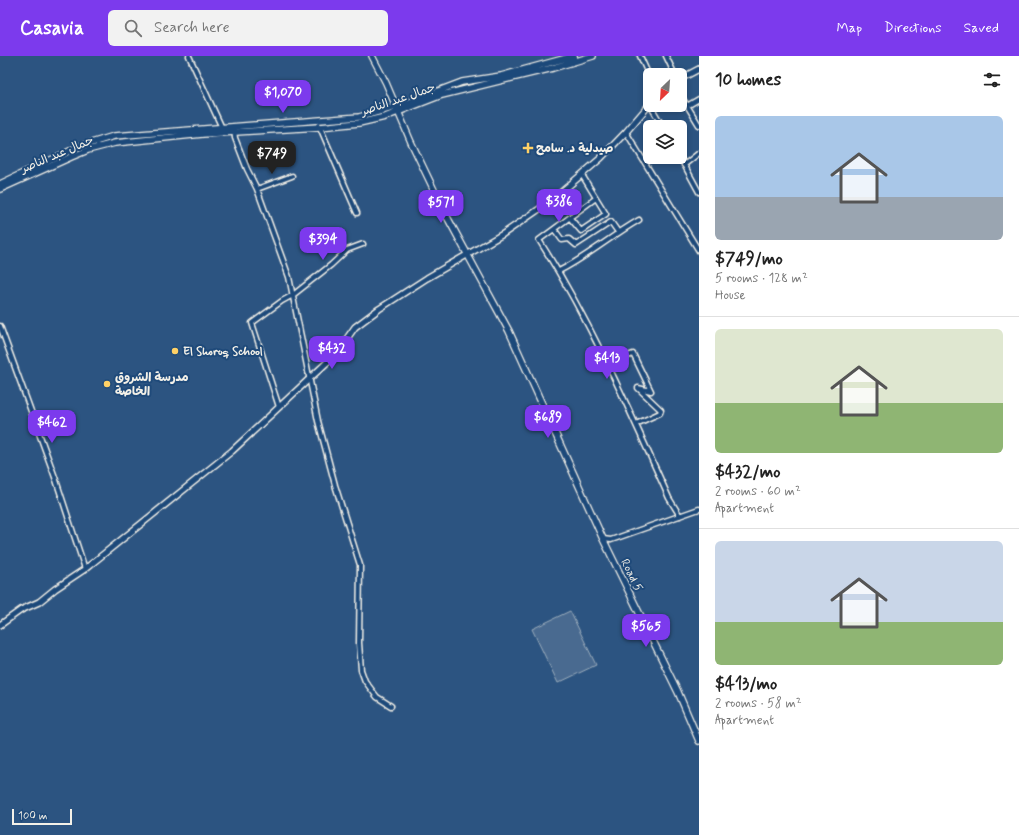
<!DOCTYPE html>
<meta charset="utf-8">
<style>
:root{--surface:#fff;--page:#f2f2f2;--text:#222;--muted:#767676;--line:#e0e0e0;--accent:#7c3aed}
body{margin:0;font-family:Mynerve,"Playpen Sans Arabic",sans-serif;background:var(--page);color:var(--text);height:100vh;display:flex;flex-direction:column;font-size:15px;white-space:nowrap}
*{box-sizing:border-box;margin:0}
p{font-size:13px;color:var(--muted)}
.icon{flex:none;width:22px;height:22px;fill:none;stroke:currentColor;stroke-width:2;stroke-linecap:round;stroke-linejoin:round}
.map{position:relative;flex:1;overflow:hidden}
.sheet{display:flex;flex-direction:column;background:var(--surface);width:320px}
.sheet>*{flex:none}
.needle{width:26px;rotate:205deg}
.tools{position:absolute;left:643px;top:12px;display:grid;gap:8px}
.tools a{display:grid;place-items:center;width:44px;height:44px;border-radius:6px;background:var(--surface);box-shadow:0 2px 6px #0003;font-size:20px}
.scale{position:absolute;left:12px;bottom:10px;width:60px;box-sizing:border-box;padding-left:4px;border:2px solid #f4f1e8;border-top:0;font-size:11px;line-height:14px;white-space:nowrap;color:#f4f1e8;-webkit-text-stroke:3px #1f4a7a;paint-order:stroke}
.price{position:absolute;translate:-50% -34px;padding:0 9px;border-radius:8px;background:var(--accent);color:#fff;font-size:13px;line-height:26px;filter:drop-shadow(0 1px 2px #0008)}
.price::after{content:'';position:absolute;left:50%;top:24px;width:12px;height:9px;margin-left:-6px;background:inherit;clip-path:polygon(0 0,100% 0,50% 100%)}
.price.on{background:#222;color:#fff}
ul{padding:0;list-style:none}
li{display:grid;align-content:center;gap:8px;height:212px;padding:0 16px}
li+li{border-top:1px solid var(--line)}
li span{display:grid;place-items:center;height:124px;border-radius:6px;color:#555}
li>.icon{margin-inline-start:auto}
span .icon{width:72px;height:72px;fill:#fffc;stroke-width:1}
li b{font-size:17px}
h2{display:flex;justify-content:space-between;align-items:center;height:48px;padding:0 16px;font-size:17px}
header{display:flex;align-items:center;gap:24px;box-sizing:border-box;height:56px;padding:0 20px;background:var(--accent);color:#fff}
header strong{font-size:19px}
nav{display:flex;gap:22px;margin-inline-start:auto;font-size:14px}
.search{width:280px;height:36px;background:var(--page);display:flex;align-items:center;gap:10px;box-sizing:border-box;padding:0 14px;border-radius:6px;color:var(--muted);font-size:15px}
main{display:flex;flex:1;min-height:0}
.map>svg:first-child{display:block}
.green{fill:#496b90;stroke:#9eaebc}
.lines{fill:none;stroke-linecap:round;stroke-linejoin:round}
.minor-casing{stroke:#f4f1e8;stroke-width:7}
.tertiary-casing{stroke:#f4f1e8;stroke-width:8}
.secondary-casing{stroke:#f4f1e8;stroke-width:8}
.minor{stroke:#1f4a7a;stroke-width:4}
.tertiary{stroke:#1f4a7a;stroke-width:5}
.secondary{stroke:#1f4a7a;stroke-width:5.5}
.poi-dot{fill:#ffd166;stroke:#1f4a7a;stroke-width:1.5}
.labels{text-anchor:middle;stroke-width:4;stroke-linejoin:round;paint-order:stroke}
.street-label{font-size:12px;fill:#f4f1e8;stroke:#1f4a7a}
.poi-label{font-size:12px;font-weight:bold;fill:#f4f1e8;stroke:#1f4a7a;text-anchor:start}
</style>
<header>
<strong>Casavia</strong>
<div class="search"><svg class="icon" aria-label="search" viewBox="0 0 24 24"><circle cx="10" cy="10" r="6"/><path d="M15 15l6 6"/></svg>Search here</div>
<nav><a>Map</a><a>Directions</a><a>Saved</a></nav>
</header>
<main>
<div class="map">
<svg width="699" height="779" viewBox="0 0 699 779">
<rect width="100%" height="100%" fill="#2c5481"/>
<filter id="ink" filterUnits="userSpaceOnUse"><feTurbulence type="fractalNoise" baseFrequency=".025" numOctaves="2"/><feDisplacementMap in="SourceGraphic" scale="8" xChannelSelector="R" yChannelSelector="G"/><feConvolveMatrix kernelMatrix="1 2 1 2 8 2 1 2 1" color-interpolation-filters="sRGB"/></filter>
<g filter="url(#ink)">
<path class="green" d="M570 555 596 609 558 627 532 573Z"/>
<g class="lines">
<defs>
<path id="minor" d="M189 0 222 72
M640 0 650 22
M666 0 675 19
M680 38 699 69
M650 49 663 71
M687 50 699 43
M319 69 357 157
M234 74 235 82 247 113 257 133 289 221 318 365 335 429 360 509 359 587 361 614 365 625 377 641 391 650
M626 76 699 195
M680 101 699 136
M684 109 699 97
M257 133 292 120
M570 162 581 175 606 158 582 119
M554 173 596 142
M618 176 611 166 576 189 569 183 562 184 554 173 539 184C591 266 629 353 669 442L680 460
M559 215C587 201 611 180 639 164
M0 270 56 424 85 513
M608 308 633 298 651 335 638 332 661 354 660 357 636 368
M279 351 252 267 282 245 293 239 331 209 347 194 363 188
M603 483 611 484 699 453"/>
<path id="tertiary" d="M680 23 699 13
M0 569 21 554 39 546 55 533 85 513 232 395 336 298 355 271 379 253 427 222 503 178 551 145 601 102 626 76 650 48"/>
<path id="secondary" d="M372 0 386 27 411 86 445 157 509 275 603 483 678 636 699 685
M0 128 78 91 114 80 359 61 396 51 462 26 501 20 574 0
M0 133 71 101 88 94 115 87 203 78 320 71 359 67 385 61 442 39 553 12 593 0"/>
</defs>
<use href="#minor" class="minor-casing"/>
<use href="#tertiary" class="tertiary-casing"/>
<use href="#secondary" class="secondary-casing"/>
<use href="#minor" class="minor"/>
<use href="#tertiary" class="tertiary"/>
<use href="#secondary" class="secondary"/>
</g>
</g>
<g class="poi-dot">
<path d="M526 86h4v4h4v4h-4v4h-4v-4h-4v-4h4z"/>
<circle cx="175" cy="295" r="4"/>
<circle cx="107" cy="328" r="4"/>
</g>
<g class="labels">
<g class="street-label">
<text transform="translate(398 43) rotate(-19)" y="4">جمال عبد الناصر</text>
<text transform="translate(57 98) rotate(-23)" y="4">جمال عبد الناصر</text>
<text transform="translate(632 519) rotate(64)" y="4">Road 5</text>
</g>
<g class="poi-label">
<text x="536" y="96">صيدلية د. سامح</text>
<text x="183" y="299">El Shoroq School</text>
<text x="115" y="325">مدرسة الشروق<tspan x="115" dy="14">الخاصة</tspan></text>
</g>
</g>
</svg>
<div class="tools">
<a><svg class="needle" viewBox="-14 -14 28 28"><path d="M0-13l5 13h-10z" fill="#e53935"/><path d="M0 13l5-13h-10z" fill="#767676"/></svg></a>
<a><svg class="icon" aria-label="layers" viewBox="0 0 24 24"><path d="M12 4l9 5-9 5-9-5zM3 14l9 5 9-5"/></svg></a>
</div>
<div class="scale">100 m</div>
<b class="price" style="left:283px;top:58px">$1,070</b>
<b class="price on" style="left:272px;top:119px">$749</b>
<b class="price" style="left:559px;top:167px">$386</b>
<b class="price" style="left:441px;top:168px">$571</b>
<b class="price" style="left:323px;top:205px">$394</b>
<b class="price" style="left:332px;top:314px">$432</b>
<b class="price" style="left:607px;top:324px">$413</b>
<b class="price" style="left:548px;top:383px">$689</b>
<b class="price" style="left:52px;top:388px">$462</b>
<b class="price" style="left:646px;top:592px">$565</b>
</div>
<section class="sheet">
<h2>10 homes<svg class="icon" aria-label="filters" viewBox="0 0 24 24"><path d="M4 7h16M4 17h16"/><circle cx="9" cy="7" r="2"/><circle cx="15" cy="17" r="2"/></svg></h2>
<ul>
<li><span style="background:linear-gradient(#a9c7e8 65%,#9aa5b1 0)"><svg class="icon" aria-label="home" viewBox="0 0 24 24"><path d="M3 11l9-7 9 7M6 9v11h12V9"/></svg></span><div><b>$749/mo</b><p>5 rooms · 128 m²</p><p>House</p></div></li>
<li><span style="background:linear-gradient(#dfe7d0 60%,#8fb573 0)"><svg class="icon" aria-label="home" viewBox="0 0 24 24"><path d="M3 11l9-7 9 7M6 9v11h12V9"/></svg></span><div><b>$432/mo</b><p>2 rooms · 60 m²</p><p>Apartment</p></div></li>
<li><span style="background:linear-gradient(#c9d6e8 65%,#8fb573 0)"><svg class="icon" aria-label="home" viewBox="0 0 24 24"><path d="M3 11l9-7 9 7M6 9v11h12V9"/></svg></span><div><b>$413/mo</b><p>2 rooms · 58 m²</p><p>Apartment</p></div></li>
</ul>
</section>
</main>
